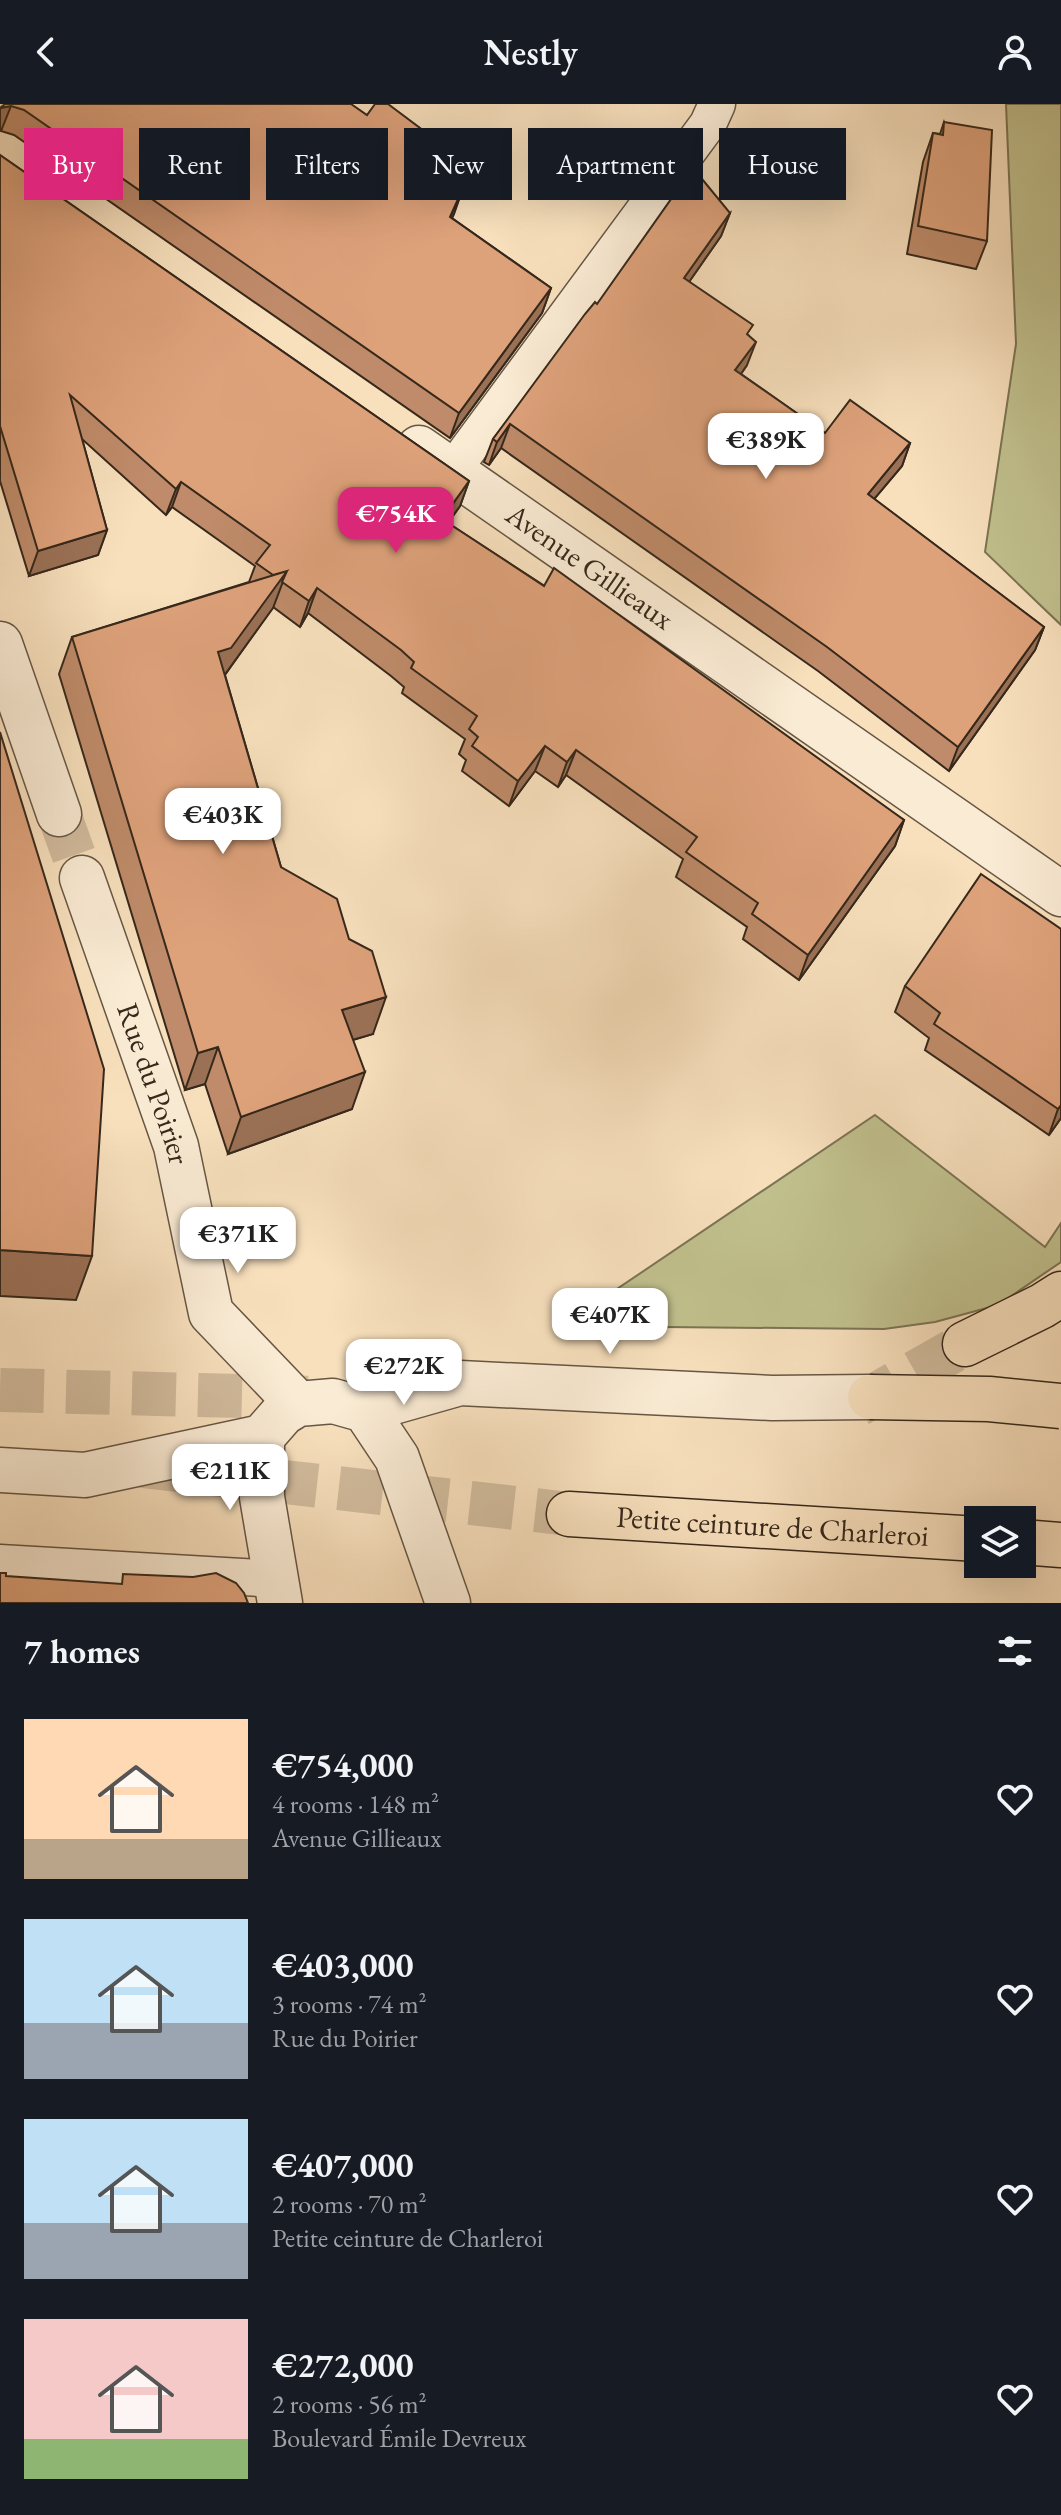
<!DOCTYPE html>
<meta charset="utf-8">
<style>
:root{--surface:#171b24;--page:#242831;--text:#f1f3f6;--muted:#9ea1a6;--accent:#db2777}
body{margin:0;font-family:"EB Garamond",serif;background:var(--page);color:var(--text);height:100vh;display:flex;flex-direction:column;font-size:30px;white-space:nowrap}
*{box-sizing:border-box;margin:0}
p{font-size:26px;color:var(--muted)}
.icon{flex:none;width:44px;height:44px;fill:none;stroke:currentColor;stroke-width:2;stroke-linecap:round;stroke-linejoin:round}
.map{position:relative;height:1499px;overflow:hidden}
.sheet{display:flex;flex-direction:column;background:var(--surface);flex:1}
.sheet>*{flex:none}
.guide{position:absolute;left:24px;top:24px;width:1014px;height:72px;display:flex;gap:16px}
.buttons{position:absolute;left:964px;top:1402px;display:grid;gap:16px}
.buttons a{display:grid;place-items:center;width:72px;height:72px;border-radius:0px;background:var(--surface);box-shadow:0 8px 32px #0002;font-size:40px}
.price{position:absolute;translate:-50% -68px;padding:0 18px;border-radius:16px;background:#fff;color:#222;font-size:26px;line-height:52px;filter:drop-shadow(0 2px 4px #0008)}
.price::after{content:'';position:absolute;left:50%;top:48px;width:24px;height:18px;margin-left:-12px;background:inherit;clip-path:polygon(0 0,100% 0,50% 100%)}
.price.selected{background:var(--accent);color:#fff}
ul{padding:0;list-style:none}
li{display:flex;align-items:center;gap:24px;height:200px;padding:0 24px}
li span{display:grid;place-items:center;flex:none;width:224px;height:160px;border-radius:0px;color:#555}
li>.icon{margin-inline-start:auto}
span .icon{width:96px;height:96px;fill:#fffc;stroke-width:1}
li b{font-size:34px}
h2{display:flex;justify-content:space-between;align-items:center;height:96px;padding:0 24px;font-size:34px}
.chip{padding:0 28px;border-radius:0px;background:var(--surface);box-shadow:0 8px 32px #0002;font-size:28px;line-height:72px}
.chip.selected{background:var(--accent);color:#fff}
header{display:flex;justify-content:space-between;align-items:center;height:104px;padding:0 24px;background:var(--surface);font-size:36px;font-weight:600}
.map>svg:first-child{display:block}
.green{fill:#c1c18e;stroke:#7c7454;stroke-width:2}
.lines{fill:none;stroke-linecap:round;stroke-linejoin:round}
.minor-tunnel{stroke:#d1bb9d;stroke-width:44;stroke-dasharray:44 22;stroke-linecap:butt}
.motorway-tunnel{stroke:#d1bb9d;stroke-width:44;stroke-dasharray:44 22;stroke-linecap:butt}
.service-casing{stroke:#665644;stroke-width:39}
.minor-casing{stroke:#665644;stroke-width:47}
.tertiary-casing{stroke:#665644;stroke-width:47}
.motorway-casing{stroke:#36281b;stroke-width:47}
.service{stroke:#faebd4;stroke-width:36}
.minor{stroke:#faebd4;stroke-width:44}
.tertiary{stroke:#faebd4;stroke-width:44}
.motorway{stroke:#f8e0bd;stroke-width:44}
.motorway-bridge-casing{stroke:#36281b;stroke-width:47;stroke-linecap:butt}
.motorway-bridge{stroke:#f8e0bd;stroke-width:44}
.wall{fill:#bf8b6a;stroke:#36281b;stroke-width:2}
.shaded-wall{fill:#9b7156;stroke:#36281b;stroke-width:2}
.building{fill:#dea27b;stroke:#36281b;stroke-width:2}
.labels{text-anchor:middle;stroke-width:8;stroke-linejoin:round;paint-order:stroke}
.street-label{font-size:30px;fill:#36281b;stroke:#faebd4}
</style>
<header><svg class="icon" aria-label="back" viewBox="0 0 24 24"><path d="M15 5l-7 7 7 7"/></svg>Nestly<svg class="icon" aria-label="person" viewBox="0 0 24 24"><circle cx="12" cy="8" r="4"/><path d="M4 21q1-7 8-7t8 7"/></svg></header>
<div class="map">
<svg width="1061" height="1499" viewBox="0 0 1061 1499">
<rect width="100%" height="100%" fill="#f8e0bd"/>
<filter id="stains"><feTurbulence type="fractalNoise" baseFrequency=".0025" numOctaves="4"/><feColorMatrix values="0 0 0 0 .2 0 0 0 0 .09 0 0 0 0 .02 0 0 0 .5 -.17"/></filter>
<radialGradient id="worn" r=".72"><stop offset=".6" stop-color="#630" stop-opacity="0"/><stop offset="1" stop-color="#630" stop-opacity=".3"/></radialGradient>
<path class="green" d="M1006 0H1061V521L985 448 1016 240Z
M875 1011 1045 1143 1061 1119V1158L998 1201 935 1218 884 1225 562 1222Z"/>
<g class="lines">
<path class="minor-tunnel" d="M59 710 82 774"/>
<path class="motorway-tunnel" d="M0 1286 319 1294
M858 1301 965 1240
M142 1362 569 1410"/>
<defs>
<path id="service" d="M452 367 708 20 717 0
M0 1459 276 1475"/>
<g id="minor">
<path id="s1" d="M419 344 1061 790"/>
<path d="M0 540 59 710"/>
<path id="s2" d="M82 774 176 1042 211 1209 298 1300"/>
</g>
<path id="tertiary" d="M365 1306 460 1279 772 1294 870 1293
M0 1366 85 1371 262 1333
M280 1499 262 1393V1333L283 1309 298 1300 333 1297 365 1306 397 1354 448 1499"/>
<g id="motorway">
<path d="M965 1240 1042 1202 1061 1190"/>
<path id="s3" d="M569 1410 978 1435"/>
<path d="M1022 1438 1061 1441"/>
</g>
</defs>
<use href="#service" class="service-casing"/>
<use href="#minor" class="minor-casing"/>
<use href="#tertiary" class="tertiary-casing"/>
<use href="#motorway" class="motorway-casing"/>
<use href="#service" class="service"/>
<use href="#minor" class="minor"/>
<use href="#tertiary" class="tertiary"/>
<use href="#motorway" class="motorway"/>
<defs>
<path id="motorway-bridge" d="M870 1293 989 1295 1061 1302"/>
</defs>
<use href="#motorway-bridge" class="motorway-bridge-casing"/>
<use href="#motorway-bridge" class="motorway-bridge"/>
</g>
<path class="wall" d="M5 0 416 49 463 84 452 114 551 184 542 209 450 334 14 31 1 27Z
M944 18 987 137 976 165 907 150 923 58 933 29 940 30Z
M0 51 469 377 460 402 448 419 904 716 895 742 799 876 743 835 747 823 676 773 683 755 566 671 558 683 535 667 509 702 462 667 466 656 459 650 465 635 402 589 404 583 391 572 308 509 300 523 273 503 225 571 281 763 373 930 353 936 352 1005 228 1050 205 980 185 986 59 570 72 533 249 478 255 462 172 403 166 411 82 335 107 426 98 451 29 472 0 377Z
M730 109 721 132 689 178 749 232 747 261 741 270 825 329 910 339 902 362 874 395 1044 523 1035 546 949 667 818 567 501 344 489 361 484 358 493 335 597 200Z
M1061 825V1014L1049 1031 925 946 929 934 895 908 905 882Z"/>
<path class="shaded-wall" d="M11 2 1 27H0V4Z
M424 27 415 53 411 45Z
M463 84 454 110 440 138 450 113Z
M730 109 721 132 675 198 684 174Z
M551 184 542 209 450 334 459 309Z
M756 238 747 261 727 290 735 266Z
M510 320 501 344 489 361 497 338Z
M910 339 902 362 859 413 868 390Z
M469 377 460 402 433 440 442 415Z
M181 378 172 403 166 411 176 385Z
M107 426 98 451 29 472 38 447Z
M287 467 273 504 218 580V548Z
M317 484 308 509 300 523 309 497Z
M1044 523 1035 546 949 667 958 643Z
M545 642 535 667 509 702 518 677Z
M576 646 566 671 558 683 567 658Z
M904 716 895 742 799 876 808 851Z
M386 893 373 930 328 943 342 906Z
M218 943 205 980 185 986 198 949Z
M365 968 352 1005 228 1050 241 1013Z
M1061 1001V1014L1049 1031 1058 1005Z
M0 1146 92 1152 76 1196 0 1192Z"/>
<path class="building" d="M5 0H351L367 11 375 0H388L424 27 411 45 463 84 450 113 551 184 459 309 24 6 11 2 0 4Z
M944 18 992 26 987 137 918 122 933 29 943 31Z
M0 51 469 377 442 415 544 482 554 464 904 716 808 851 752 810 758 799 686 748 697 733 576 646 567 658 545 642 518 677 472 642 478 633 469 625 477 612 411 564 414 558 401 546 317 484 309 497 282 478 287 467 273 471 256 459 270 441 181 378 176 385 70 291 107 426 38 447 0 322Z
M693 64 730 109 684 174 753 221 747 230 756 238 735 266 825 329 850 296 910 339 868 390 1044 523 958 643 827 543 510 320 497 338 493 335 585 210 595 198 597 200Z
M287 467 231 544 218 548 281 763 337 795 349 835 372 847 386 893 342 906 365 968 241 1013 218 943 198 949 72 533Z
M0 628 104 965 92 1152 0 1146Z
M981 770 1061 825V1001L1058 1005 934 920 940 909 905 882Z
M0 1469H6V1472L122 1480 123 1470 193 1473 216 1469 236 1479 244 1489 248 1499H0Z"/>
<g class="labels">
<g class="street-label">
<text dy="10" stroke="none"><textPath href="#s1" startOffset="208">Avenue Gillieaux</textPath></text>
<text dy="10" stroke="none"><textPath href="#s2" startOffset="218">Rue du Poirier</textPath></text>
<text dy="10" stroke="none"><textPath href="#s3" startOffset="204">Petite ceinture de Charleroi</textPath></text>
</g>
</g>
<rect width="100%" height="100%" filter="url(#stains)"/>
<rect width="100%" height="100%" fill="url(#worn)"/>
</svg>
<div class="buttons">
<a><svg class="icon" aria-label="layers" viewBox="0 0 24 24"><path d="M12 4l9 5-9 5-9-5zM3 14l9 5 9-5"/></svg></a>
</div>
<b class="price" style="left:766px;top:377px">€389K</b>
<b class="price selected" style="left:396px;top:451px">€754K</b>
<b class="price" style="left:223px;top:752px">€403K</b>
<b class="price" style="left:238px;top:1171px">€371K</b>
<b class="price" style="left:610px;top:1252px">€407K</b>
<b class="price" style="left:404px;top:1303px">€272K</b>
<b class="price" style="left:230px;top:1408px">€211K</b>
<div class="guide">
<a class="chip selected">Buy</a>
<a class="chip">Rent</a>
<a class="chip">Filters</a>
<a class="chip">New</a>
<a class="chip">Apartment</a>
<a class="chip">House</a>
</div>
</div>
<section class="sheet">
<h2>7 homes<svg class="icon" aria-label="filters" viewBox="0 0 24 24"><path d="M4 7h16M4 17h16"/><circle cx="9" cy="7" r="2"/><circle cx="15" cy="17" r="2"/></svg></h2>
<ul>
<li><span style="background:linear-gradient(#ffd9b3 75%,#b9a48a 0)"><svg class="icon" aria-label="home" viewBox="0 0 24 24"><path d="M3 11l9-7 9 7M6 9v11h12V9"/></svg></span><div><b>€754,000</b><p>4 rooms · 148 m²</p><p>Avenue Gillieaux</p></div><svg class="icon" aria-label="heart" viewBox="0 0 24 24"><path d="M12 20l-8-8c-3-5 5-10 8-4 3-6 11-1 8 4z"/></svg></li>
<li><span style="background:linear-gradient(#bfe0f5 65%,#9aa5b1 0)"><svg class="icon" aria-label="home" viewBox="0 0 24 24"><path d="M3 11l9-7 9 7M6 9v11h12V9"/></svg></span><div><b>€403,000</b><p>3 rooms · 74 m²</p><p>Rue du Poirier</p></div><svg class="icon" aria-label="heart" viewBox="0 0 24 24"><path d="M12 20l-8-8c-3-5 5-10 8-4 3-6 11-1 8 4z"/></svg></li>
<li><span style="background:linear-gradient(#bfe0f5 65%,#9aa5b1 0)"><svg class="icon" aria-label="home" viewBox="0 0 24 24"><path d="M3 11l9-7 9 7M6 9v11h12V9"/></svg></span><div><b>€407,000</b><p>2 rooms · 70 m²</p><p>Petite ceinture de Charleroi</p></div><svg class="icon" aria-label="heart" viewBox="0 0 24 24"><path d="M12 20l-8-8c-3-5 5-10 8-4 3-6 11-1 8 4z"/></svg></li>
<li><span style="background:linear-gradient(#f6c9c9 75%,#8fb573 0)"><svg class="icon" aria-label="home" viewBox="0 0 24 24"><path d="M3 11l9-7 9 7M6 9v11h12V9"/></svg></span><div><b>€272,000</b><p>2 rooms · 56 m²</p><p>Boulevard Émile Devreux</p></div><svg class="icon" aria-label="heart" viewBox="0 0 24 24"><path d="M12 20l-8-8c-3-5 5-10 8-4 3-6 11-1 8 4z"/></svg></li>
</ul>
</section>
